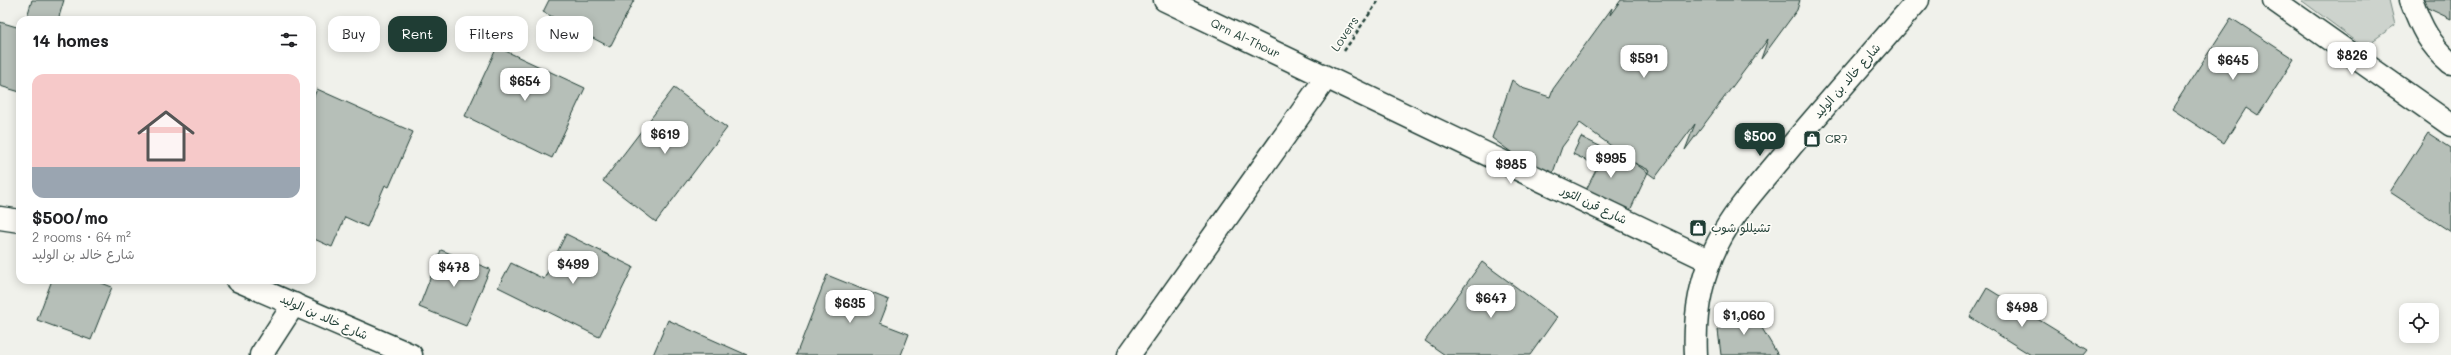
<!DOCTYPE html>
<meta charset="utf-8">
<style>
:root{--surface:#fff;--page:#f6f6f6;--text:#202124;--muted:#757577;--accent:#1f3d34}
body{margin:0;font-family:Mali,"Playpen Sans Arabic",sans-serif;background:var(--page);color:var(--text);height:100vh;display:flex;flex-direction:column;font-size:15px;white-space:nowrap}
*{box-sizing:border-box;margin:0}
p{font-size:13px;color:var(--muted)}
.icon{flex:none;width:22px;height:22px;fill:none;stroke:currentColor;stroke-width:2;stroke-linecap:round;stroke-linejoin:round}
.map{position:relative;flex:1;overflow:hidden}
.details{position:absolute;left:16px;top:16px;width:300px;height:268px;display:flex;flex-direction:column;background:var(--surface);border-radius:12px;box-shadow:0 2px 10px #0003}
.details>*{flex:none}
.guide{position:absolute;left:328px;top:16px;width:380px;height:36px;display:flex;gap:8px}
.controls{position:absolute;left:2399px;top:303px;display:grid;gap:8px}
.controls a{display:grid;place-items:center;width:40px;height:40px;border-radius:8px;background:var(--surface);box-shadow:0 2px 10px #0003;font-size:20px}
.price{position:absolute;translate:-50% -34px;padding:0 9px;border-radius:8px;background:#fff;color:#222;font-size:13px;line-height:26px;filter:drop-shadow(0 1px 2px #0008)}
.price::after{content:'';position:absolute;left:50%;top:24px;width:12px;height:9px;margin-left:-6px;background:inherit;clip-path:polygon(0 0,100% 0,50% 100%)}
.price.on{background:var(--accent);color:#fff}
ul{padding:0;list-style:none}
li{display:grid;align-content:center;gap:8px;height:212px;padding:0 16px}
li span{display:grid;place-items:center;height:124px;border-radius:12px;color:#555}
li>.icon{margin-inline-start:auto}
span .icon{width:72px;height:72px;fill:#fffc;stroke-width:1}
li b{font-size:17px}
h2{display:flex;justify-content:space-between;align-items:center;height:48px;padding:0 16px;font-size:17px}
.chip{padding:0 14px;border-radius:12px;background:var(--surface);box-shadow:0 2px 10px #0003;font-size:14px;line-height:36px}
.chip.on{background:var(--accent);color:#fff}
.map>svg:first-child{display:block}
.green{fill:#cdd3cd;stroke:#768880}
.building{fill:#b6bfb8;stroke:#1f3d34}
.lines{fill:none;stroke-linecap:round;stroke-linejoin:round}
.street-casing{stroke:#1f3d34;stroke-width:25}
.secondary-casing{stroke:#1f3d34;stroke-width:25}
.path{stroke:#1f3d34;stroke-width:2.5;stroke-dasharray:4 3;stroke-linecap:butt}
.street{stroke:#fdfcf7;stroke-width:22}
.secondary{stroke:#fdfcf7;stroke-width:22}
.labels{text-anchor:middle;stroke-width:3.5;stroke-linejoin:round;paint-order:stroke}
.street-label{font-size:12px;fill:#1f3d34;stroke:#fdfcf7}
.poi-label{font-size:12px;fill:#1f3d34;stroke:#fdfcf7;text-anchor:start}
</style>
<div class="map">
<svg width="2451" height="355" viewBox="0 0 2451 355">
<rect width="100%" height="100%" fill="#f0f1eb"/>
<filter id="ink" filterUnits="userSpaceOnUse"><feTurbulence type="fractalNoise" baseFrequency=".025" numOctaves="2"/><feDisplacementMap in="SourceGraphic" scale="8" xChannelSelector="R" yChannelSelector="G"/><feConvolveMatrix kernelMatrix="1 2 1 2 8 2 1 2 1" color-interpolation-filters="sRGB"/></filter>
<g filter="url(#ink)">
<path class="green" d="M2301 0H2389L2395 25 2364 47Z"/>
<path class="building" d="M32 0H64L58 20H26Z
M549 0H634L610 47 543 12Z
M1621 0H1800L1797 10 1761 59 1768 39 1685 150 1695 124 1655 178 1580 123 1562 147 1550 181 1492 138 1512 80 1522 88 1550 97 1553 89 1612 8 1610 15Z
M2421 0H2451V19L2419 4Z
M2231 18 2294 59 2258 116 2246 108 2224 143 2172 109Z
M0 22 20 28V92L0 86Z
M497 47 585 88 552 158 465 116Z
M674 88 727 128 656 222 603 181Z
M317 89 413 132 389 187 385 185 367 227 345 217 332 247 312 238V101Z
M2428 133 2451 148V232L2390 192Z
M1581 137 1649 170 1626 219 1582 198 1598 166 1573 154Z
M566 234 633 267 599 337 498 287 511 263 544 279Z
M441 250 490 269 466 326 419 307Z
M1482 262 1557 317 1530 355H1445L1425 341Z
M827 275 889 300 880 323 909 334 901 355H796Z
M52 280H94L112 287 91 340 37 320Z
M1987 288 2088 350 2084 355H2031L1970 317Z
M1747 303 1778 355H1721L1718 330Z
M668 320 747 355H653Z"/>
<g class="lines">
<defs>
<path id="street" d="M0 218 20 221
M237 280 411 355
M261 355 294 304"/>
<g id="secondary">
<path id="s1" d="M1165 0 1710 261"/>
<path d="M2274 0 2451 125"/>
<path d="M2411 0C2421 27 2429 44 2451 63"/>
<path d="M1129 355 1326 78"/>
<path d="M1696 355C1694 317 1701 277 1718 243 1734 211 1760 184 1783 156 1827 103 1873 52 1918 0"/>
</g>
</defs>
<use href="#street" class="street-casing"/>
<use href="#secondary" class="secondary-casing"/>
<path class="path" d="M1344 51 1379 0"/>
<use href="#street" class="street"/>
<use href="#secondary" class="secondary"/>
</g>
</g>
<defs>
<symbol id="shop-square" viewBox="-11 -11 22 22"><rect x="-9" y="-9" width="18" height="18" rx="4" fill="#1f3d34" stroke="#fdfcf7"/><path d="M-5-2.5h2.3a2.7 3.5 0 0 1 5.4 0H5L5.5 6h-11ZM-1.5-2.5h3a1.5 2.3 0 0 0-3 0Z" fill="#fff"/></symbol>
</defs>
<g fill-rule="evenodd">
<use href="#shop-square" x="1802" y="129" width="20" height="20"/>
<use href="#shop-square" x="1688" y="218" width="20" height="20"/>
</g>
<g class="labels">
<g class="street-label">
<text transform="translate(1345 34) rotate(-56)" y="4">Lovers</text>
<text dy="4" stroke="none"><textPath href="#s1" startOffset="89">Qrn Al-Thour</textPath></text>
<text transform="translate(1847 81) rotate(-49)" y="4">شارع خالد بن الوليد</text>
<text transform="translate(1594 205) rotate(26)" y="4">شارع قرن الثور</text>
<text transform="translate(324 317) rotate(24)" y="4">شارع خالد بن الوليد</text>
</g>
<g class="poi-label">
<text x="1825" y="143">CR7</text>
<text x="1711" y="232">تشيللو شوب</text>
</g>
</g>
</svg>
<div class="controls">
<a><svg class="icon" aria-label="locate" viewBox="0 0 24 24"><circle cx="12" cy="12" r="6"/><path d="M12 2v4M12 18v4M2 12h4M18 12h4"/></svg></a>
</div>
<b class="price" style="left:2352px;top:76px">$826</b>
<b class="price" style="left:1644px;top:79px">$591</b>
<b class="price" style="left:2233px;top:81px">$645</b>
<b class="price" style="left:525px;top:102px">$654</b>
<b class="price" style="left:665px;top:155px">$619</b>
<b class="price on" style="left:1760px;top:157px">$500</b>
<b class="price" style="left:1611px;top:179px">$995</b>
<b class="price" style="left:1511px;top:185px">$985</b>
<b class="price" style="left:573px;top:285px">$499</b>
<b class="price" style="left:454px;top:288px">$478</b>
<b class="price" style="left:1491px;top:319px">$647</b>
<b class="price" style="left:850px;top:324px">$635</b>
<b class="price" style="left:2022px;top:328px">$498</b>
<b class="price" style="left:1744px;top:336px">$1,060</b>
<div class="guide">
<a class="chip">Buy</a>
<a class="chip on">Rent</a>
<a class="chip">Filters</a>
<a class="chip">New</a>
</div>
<section class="details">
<h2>14 homes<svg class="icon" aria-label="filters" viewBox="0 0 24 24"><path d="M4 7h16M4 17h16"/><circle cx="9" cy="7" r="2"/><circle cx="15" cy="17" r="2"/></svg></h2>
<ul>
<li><span style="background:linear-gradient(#f6c9c9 75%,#9aa5b1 0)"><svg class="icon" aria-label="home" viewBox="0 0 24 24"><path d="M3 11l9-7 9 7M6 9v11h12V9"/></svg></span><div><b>$500/mo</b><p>2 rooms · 64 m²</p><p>شارع خالد بن الوليد</p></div></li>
</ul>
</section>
</div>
